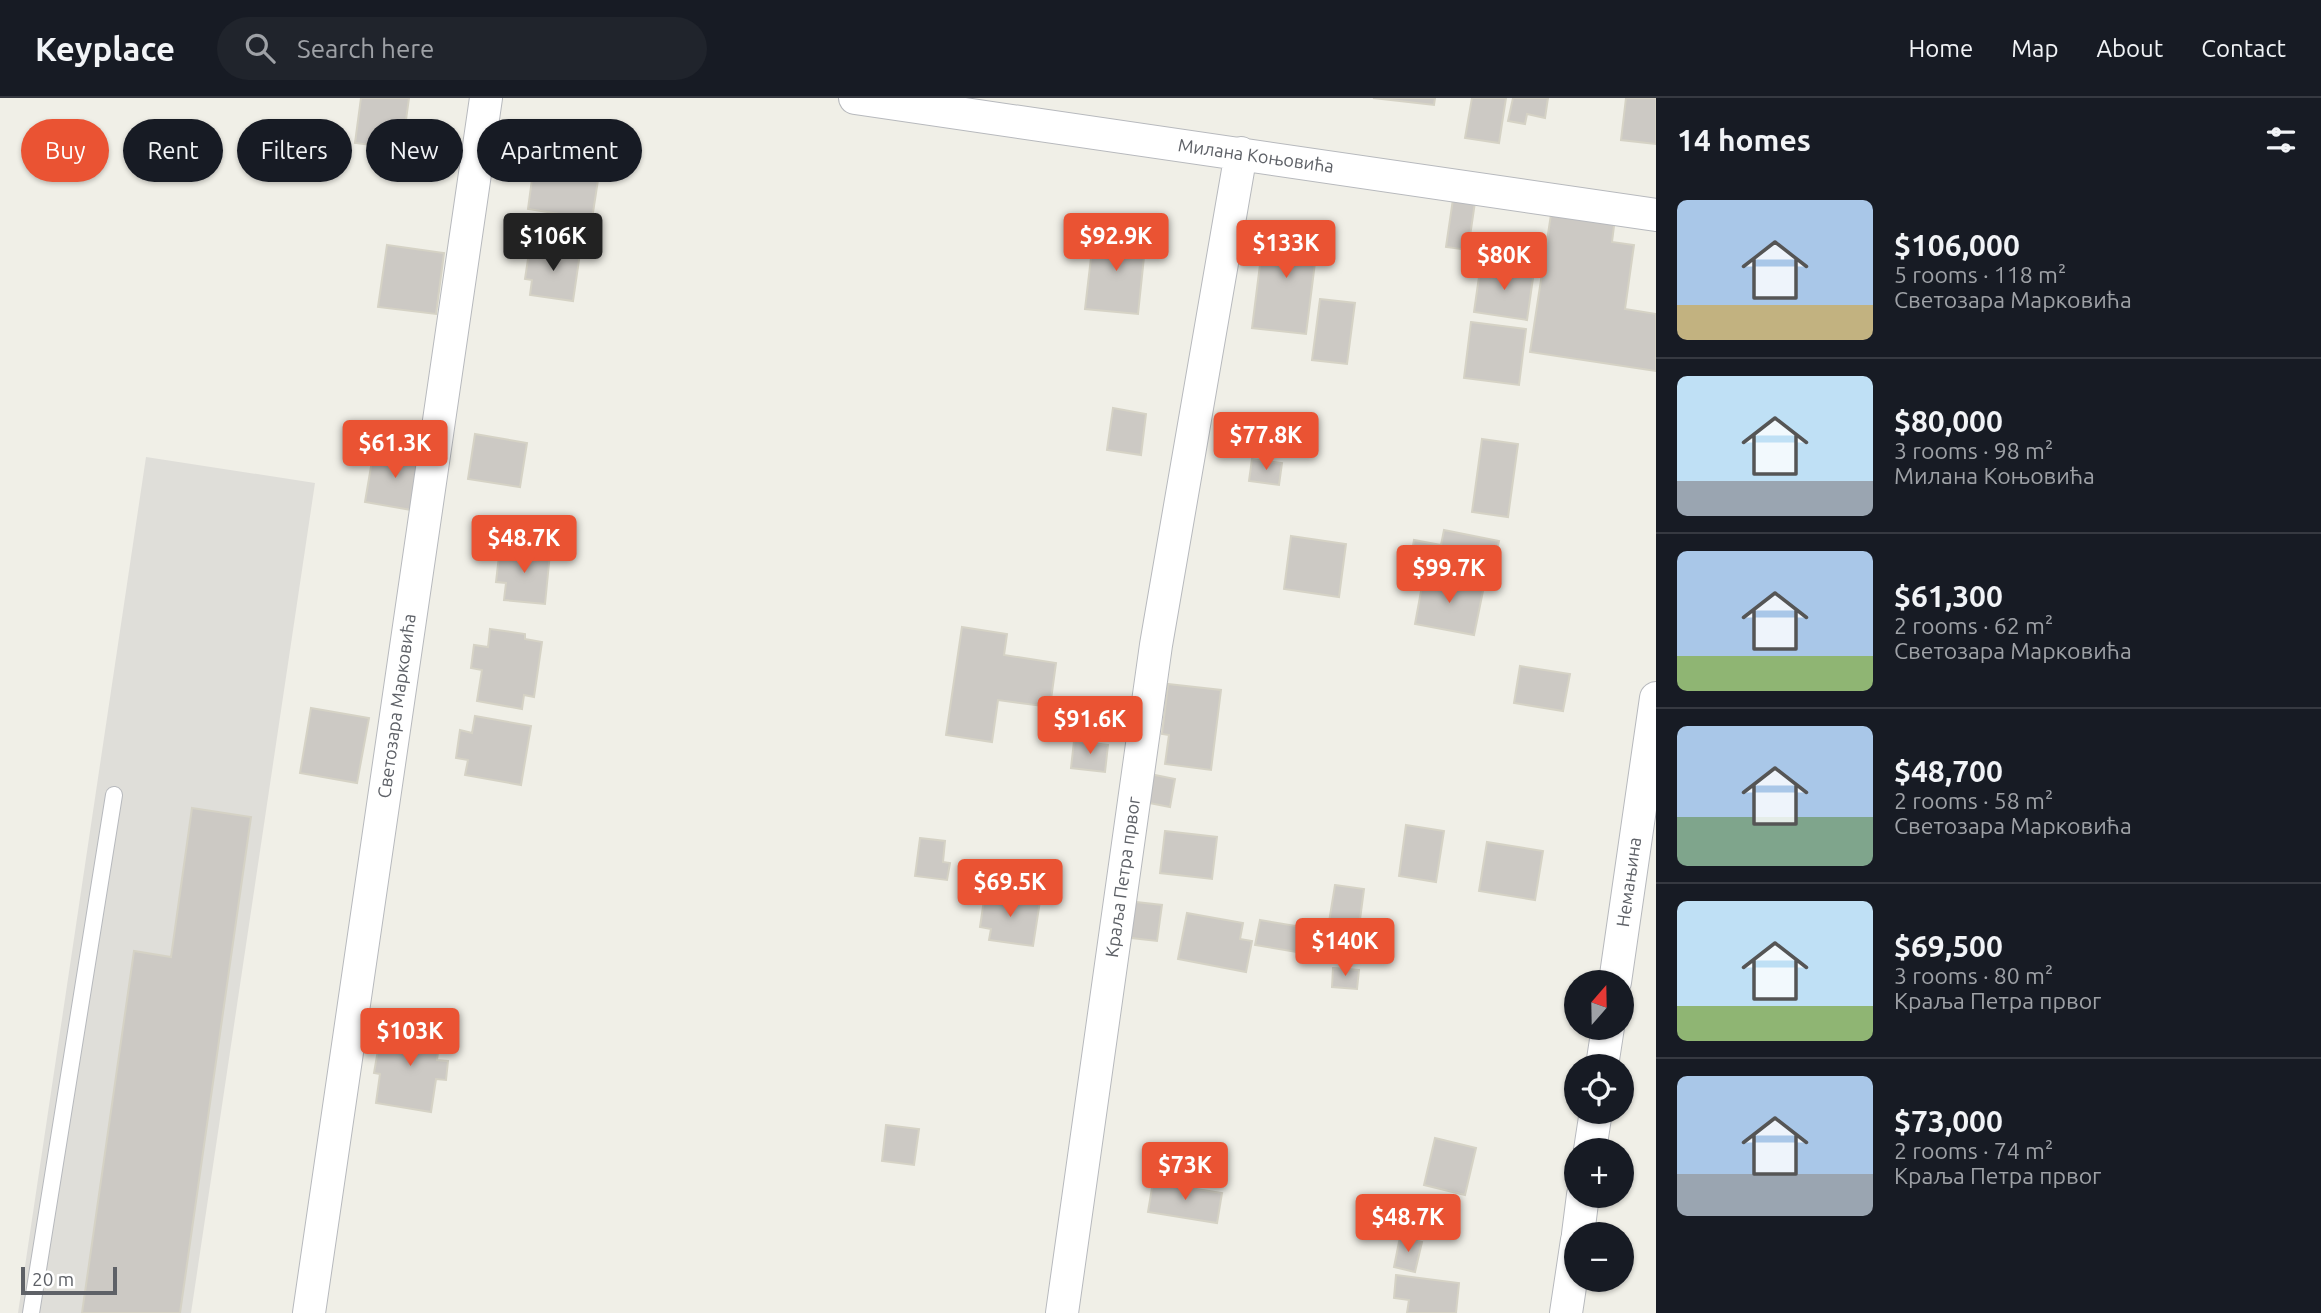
<!DOCTYPE html>
<meta charset="utf-8">
<style>
:root{--surface:#171b24;--page:#20242c;--text:#f1f3f6;--muted:#9ea1a6;--line:#363941;--accent:#ea5333}
body{margin:0;font-family:Ubuntu,sans-serif;background:var(--page);color:var(--text);height:100vh;display:flex;flex-direction:column;font-size:26px;white-space:nowrap}
*{box-sizing:border-box;margin:0}
p{font-size:23px;color:var(--muted)}
.icon{flex:none;width:38px;height:38px;fill:none;stroke:currentColor;stroke-width:2;stroke-linecap:round;stroke-linejoin:round}
.map{position:relative;flex:1;overflow:hidden}
.details{display:flex;flex-direction:column;background:var(--surface);width:665px}
.details>*{flex:none}
.hud{position:absolute;left:21px;top:21px;width:665px;height:63px;display:flex;gap:14px}
.needle{width:46px;rotate:20deg}
.buttons{position:absolute;left:1564px;top:872px;display:grid;gap:14px}
.buttons a{display:grid;place-items:center;width:70px;height:70px;border-radius:50%;background:var(--surface);box-shadow:0 2px 5px #0004;font-size:35px}
.scale{position:absolute;left:21px;bottom:18px;width:96px;box-sizing:border-box;padding-left:7px;border:4px solid #5e6167;border-top:0;font-size:19px;line-height:24px;white-space:nowrap;color:#5e6167;-webkit-text-stroke:5px #fff;paint-order:stroke}
.price{position:absolute;translate:-50% -60px;padding:0 16px;border-radius:7px;background:var(--accent);color:#fff;font-size:23px;line-height:46px;filter:drop-shadow(0 2px 4px #0008)}
.price::after{content:'';position:absolute;left:50%;top:42px;width:21px;height:16px;margin-left:-10px;background:inherit;clip-path:polygon(0 0,100% 0,50% 100%)}
.price.selected{background:#222;color:#fff}
ul{padding:0;list-style:none}
li{display:flex;align-items:center;gap:21px;height:175px;padding:0 21px}
li+li{border-top:2px solid var(--line)}
li span{display:grid;place-items:center;flex:none;width:196px;height:140px;border-radius:10px;color:#555}
li>.icon{margin-inline-start:auto}
span .icon{width:84px;height:84px;fill:#fffc;stroke-width:1}
li b{font-size:30px}
h2{display:flex;justify-content:space-between;align-items:center;height:84px;padding:0 21px;font-size:30px}
.chip{padding:0 24px;border-radius:32px;background:var(--surface);box-shadow:0 2px 5px #0004;font-size:24px;line-height:63px}
.chip.selected{background:var(--accent);color:#fff}
header{display:flex;align-items:center;gap:42px;box-sizing:border-box;height:98px;padding:0 35px;background:var(--surface);border-bottom:2px solid var(--line)}
header strong{font-size:33px}
nav{display:flex;gap:38px;margin-inline-start:auto;font-size:24px}
.search{width:490px;height:63px;background:var(--page);display:flex;align-items:center;gap:18px;box-sizing:border-box;padding:0 24px;border-radius:38px;color:var(--muted);font-size:26px}
main{display:flex;flex:1;min-height:0}
.map>svg:first-child{display:block}
.industrial{fill:#dfded9}
.building{fill:#ccc9c4;stroke:#d5d2c5;stroke-width:2}
.lines{fill:none;stroke-linecap:round;stroke-linejoin:round}
.lane-casing{stroke:#b7b9bd;stroke-width:18}
.street-casing{stroke:#b7b9bd;stroke-width:34}
.lane{stroke:#fff;stroke-width:16}
.street{stroke:#fff;stroke-width:32}
.labels{text-anchor:middle;stroke-width:5;stroke-linejoin:round;paint-order:stroke}
.street-label{font-size:18px;fill:#5e6167;stroke:#fff}
</style>
<header>
<strong>Keyplace</strong>
<div class="search"><svg class="icon" aria-label="search" viewBox="0 0 24 24"><circle cx="10" cy="10" r="6"/><path d="M15 15l6 6"/></svg>Search here</div>
<nav><a>Home</a><a>Map</a><a>About</a><a>Contact</a></nav>
</header>
<main>
<div class="map">
<svg width="1656" height="1215" viewBox="0 0 1656 1215">
<rect width="100%" height="100%" fill="#f0efe7"/>
<path class="industrial" d="M146 359 315 385 191 1215H18Z"/>
<path class="building" d="M361 0H409L402 51 355 45Z
M1373 0H1435L1434 7Z
M1472 0H1506L1499 45 1465 40Z
M1513 0H1548L1545 20 1527 16 1525 26 1508 23Z
M1626 0H1656V46L1621 42Z
M535 59 600 69 592 121 528 111Z
M1453 101 1475 104 1468 152 1446 149Z
M1552 110 1615 120 1612 144 1634 147 1625 211 1656 216V273L1530 254Z
M1265 127 1319 133 1306 236 1252 230Z
M1094 134 1146 140 1138 216 1085 211Z
M387 147 444 155 436 216 378 209Z
M530 148 580 155 573 203 530 197 532 182 525 181Z
M1481 165 1534 173 1527 222 1474 214Z
M1320 201 1355 205 1347 266 1312 262Z
M1471 224 1526 231 1519 287 1464 280Z
M1113 310 1146 316 1141 357 1107 352Z
M475 336 527 345 520 389 468 381Z
M1482 341 1518 346 1508 419 1472 414Z
M374 351 426 360 417 413 365 404Z
M1252 361 1282 365 1279 387 1249 383Z
M1444 432 1499 443 1495 461 1484 459 1481 473 1411 459 1414 442 1441 447Z
M1291 438 1346 446 1339 499 1284 491Z
M500 449 550 455 545 506 504 502 506 485 496 484Z
M1424 477 1484 488 1474 537 1415 526Z
M962 529 1007 536 1004 557 1056 565 1050 609 998 602 992 644 946 637Z
M490 531 525 536V541L542 544 534 599 524 597 522 611 477 603 482 572 471 570 474 547 488 549Z
M1520 568 1570 576 1563 613 1514 605Z
M1168 586 1221 592 1211 672 1165 666 1169 637 1162 636Z
M311 610 369 620 357 685 300 675Z
M475 618 531 628 521 687 465 677 468 662 456 660 460 632 472 635Z
M1074 643 1108 647 1105 674 1071 670Z
M1150 676 1175 681 1170 709 1144 704Z
M192 710 251 719 180 1215H82L134 853 171 859Z
M1406 727 1444 733 1436 784 1399 778Z
M1165 733 1217 739 1212 781 1160 775Z
M920 740 945 743 943 764 950 765 947 782 915 778Z
M1487 744 1543 753 1535 802 1479 793Z
M1335 787 1364 791 1359 829 1329 824Z
M985 795 1040 803 1033 848 989 842 991 831 980 829Z
M1127 803 1162 807 1157 843 1123 839Z
M1187 815 1243 825 1240 841 1252 843 1246 874 1178 861Z
M1260 822 1326 833 1321 858 1255 847Z
M1333 870 1359 872 1357 891 1332 889Z
M389 925 441 932 437 962 448 963 446 982 436 981 431 1014 376 1005 380 976 374 975 378 952 385 953Z
M886 1027 919 1031 914 1067 882 1063Z
M1435 1040 1476 1050 1465 1097 1424 1087Z
M1153 1084 1222 1095 1217 1125 1148 1114Z
M1407 1100 1448 1108 1444 1129 1403 1122Z
M1400 1139 1422 1144 1415 1174 1394 1169Z
M1396 1177 1459 1185 1456 1215H1407L1409 1202 1394 1200Z"/>
<g class="lines">
<defs>
<path id="lane" d="M31 1215 114 697"/>
<path id="street" d="M855 0 1656 117
M1615 884 1656 600
M1602 968 1608 929
M1590 1052 1596 1013
M1578 1136 1583 1097
M309 1215 486 0
M1062 1215 1156 547 1241 55
M1566 1215 1577 1142"/>
</defs>
<use href="#lane" class="lane-casing"/>
<use href="#street" class="street-casing"/>
<use href="#lane" class="lane"/>
<use href="#street" class="street"/>
</g>
<g class="labels">
<g class="street-label">
<text transform="translate(1256 58) rotate(8)" y="6">Милана Коњовића</text>
<text transform="translate(397 608) rotate(-82)" y="6">Светозара Марковића</text>
<text transform="translate(1123 779) rotate(-82)" y="6">Краља Петра првог</text>
<text transform="translate(1629 784) rotate(-82)" y="6">Немањина</text>
</g>
</g>
</svg>
<div class="buttons">
<a><svg class="needle" viewBox="-14 -14 28 28"><path d="M0-13l5 13h-10z" fill="#e53935"/><path d="M0 13l5-13h-10z" fill="#9ea1a6"/></svg></a>
<a><svg class="icon" aria-label="locate" viewBox="0 0 24 24"><circle cx="12" cy="12" r="6"/><path d="M12 2v4M12 18v4M2 12h4M18 12h4"/></svg></a>
<a>+</a>
<a>−</a>
</div>
<div class="scale">20 m</div>
<b class="price selected" style="left:553px;top:175px">$106K</b>
<b class="price" style="left:1116px;top:175px">$92.9K</b>
<b class="price" style="left:1286px;top:182px">$133K</b>
<b class="price" style="left:1504px;top:194px">$80K</b>
<b class="price" style="left:1266px;top:374px">$77.8K</b>
<b class="price" style="left:395px;top:382px">$61.3K</b>
<b class="price" style="left:524px;top:477px">$48.7K</b>
<b class="price" style="left:1449px;top:507px">$99.7K</b>
<b class="price" style="left:1090px;top:658px">$91.6K</b>
<b class="price" style="left:1010px;top:821px">$69.5K</b>
<b class="price" style="left:1345px;top:880px">$140K</b>
<b class="price" style="left:410px;top:970px">$103K</b>
<b class="price" style="left:1185px;top:1104px">$73K</b>
<b class="price" style="left:1408px;top:1156px">$48.7K</b>
<div class="hud">
<a class="chip selected">Buy</a>
<a class="chip">Rent</a>
<a class="chip">Filters</a>
<a class="chip">New</a>
<a class="chip">Apartment</a>
</div>
</div>
<section class="details">
<h2>14 homes<svg class="icon" aria-label="filters" viewBox="0 0 24 24"><path d="M4 7h16M4 17h16"/><circle cx="9" cy="7" r="2"/><circle cx="15" cy="17" r="2"/></svg></h2>
<ul>
<li><span style="background:linear-gradient(#a9c7e8 75%,#c2b280 0)"><svg class="icon" aria-label="home" viewBox="0 0 24 24"><path d="M3 11l9-7 9 7M6 9v11h12V9"/></svg></span><div><b>$106,000</b><p>5 rooms · 118 m²</p><p>Светозара Марковића</p></div></li>
<li><span style="background:linear-gradient(#bfe0f5 75%,#9aa5b1 0)"><svg class="icon" aria-label="home" viewBox="0 0 24 24"><path d="M3 11l9-7 9 7M6 9v11h12V9"/></svg></span><div><b>$80,000</b><p>3 rooms · 98 m²</p><p>Милана Коњовића</p></div></li>
<li><span style="background:linear-gradient(#a9c7e8 75%,#8fb573 0)"><svg class="icon" aria-label="home" viewBox="0 0 24 24"><path d="M3 11l9-7 9 7M6 9v11h12V9"/></svg></span><div><b>$61,300</b><p>2 rooms · 62 m²</p><p>Светозара Марковића</p></div></li>
<li><span style="background:linear-gradient(#a9c7e8 65%,#7fa58c 0)"><svg class="icon" aria-label="home" viewBox="0 0 24 24"><path d="M3 11l9-7 9 7M6 9v11h12V9"/></svg></span><div><b>$48,700</b><p>2 rooms · 58 m²</p><p>Светозара Марковића</p></div></li>
<li><span style="background:linear-gradient(#bfe0f5 75%,#8fb573 0)"><svg class="icon" aria-label="home" viewBox="0 0 24 24"><path d="M3 11l9-7 9 7M6 9v11h12V9"/></svg></span><div><b>$69,500</b><p>3 rooms · 80 m²</p><p>Краља Петра првог</p></div></li>
<li><span style="background:linear-gradient(#a9c7e8 70%,#9aa5b1 0)"><svg class="icon" aria-label="home" viewBox="0 0 24 24"><path d="M3 11l9-7 9 7M6 9v11h12V9"/></svg></span><div><b>$73,000</b><p>2 rooms · 74 m²</p><p>Краља Петра првог</p></div></li>
</ul>
</section>
</main>
